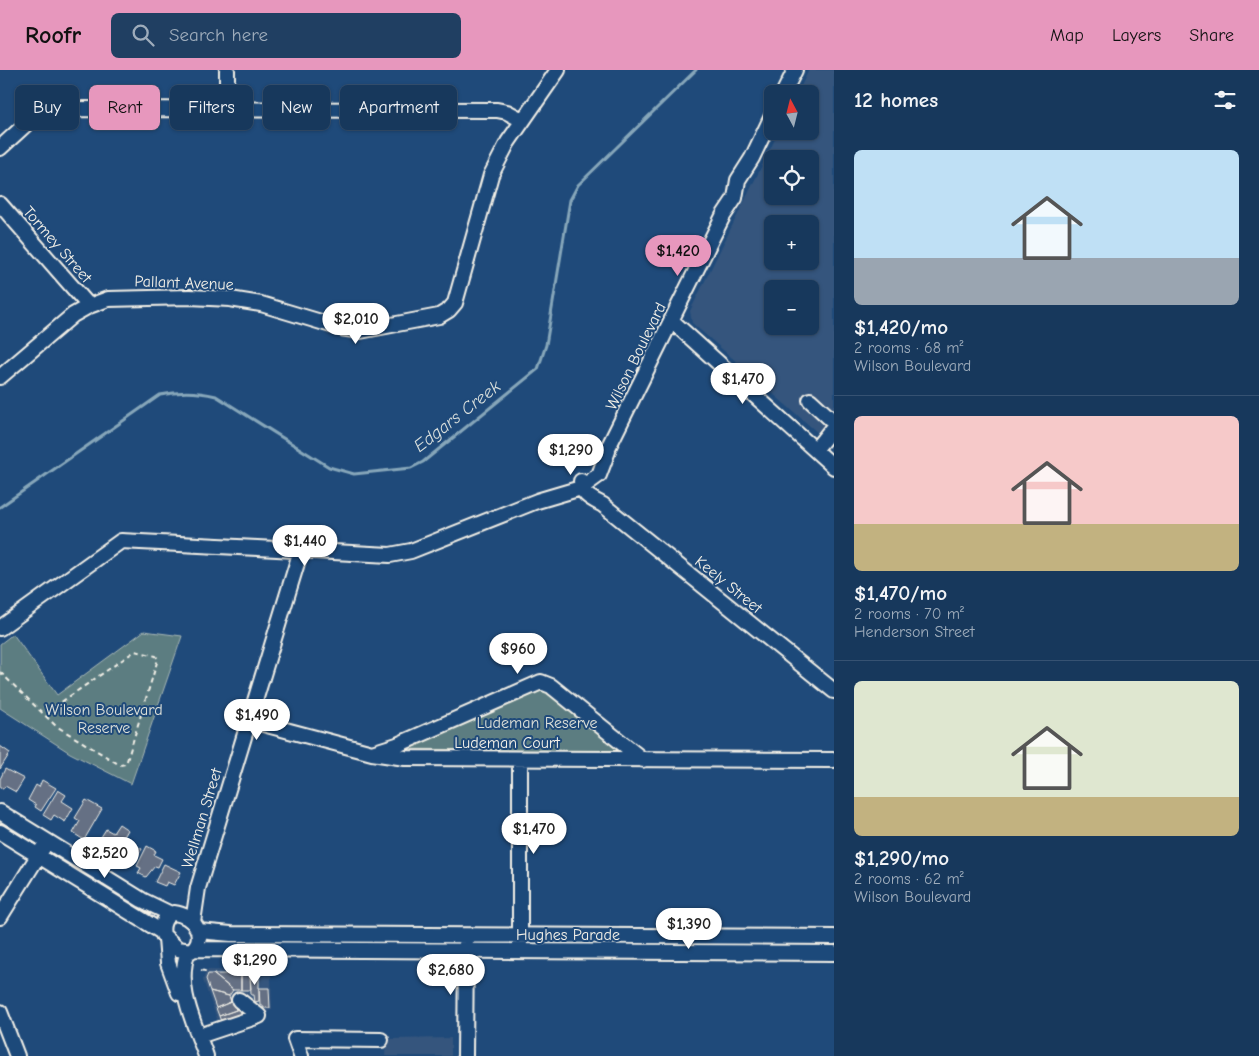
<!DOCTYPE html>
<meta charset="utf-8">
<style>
:root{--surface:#17385c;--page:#203f62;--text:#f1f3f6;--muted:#9eacbb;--line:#365272;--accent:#e797bd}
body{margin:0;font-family:"Comic Neue",sans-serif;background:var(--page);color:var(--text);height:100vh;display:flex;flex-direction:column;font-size:19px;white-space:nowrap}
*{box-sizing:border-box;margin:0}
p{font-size:16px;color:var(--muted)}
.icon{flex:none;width:28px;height:28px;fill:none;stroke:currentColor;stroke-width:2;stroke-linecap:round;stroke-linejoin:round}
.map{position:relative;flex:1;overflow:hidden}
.details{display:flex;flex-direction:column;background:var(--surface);width:425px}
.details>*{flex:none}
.guide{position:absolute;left:15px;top:15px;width:475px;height:45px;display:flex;gap:10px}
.needle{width:32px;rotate:353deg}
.buttons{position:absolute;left:764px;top:15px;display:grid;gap:10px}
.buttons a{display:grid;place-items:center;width:55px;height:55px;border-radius:8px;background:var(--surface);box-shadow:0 1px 4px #0004,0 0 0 1px var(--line);font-size:25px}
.price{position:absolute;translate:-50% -42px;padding:0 11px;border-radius:18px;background:#fff;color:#222;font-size:16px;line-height:32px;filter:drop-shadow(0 1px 2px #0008)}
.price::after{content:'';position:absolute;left:50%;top:30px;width:15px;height:11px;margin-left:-8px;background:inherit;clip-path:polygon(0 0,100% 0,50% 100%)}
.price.current{background:var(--accent);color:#111}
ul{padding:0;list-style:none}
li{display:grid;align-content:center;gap:10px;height:265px;padding:0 20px}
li+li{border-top:1px solid var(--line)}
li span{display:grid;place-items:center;height:155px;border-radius:8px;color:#555}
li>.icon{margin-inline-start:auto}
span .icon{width:90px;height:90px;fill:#fffc;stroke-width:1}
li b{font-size:21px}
h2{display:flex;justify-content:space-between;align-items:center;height:60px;padding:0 20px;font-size:21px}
.pill{padding:0 18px;border-radius:8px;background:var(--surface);box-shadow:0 1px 4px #0004,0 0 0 1px var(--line);font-size:18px;line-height:45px}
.pill.current{background:var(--accent);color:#111}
header{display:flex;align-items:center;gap:30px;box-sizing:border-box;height:70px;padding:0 25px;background:var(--accent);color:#111}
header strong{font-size:24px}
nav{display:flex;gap:28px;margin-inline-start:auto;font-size:18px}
.search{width:350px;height:45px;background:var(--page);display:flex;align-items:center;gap:12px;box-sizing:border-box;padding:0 18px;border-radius:8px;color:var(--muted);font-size:19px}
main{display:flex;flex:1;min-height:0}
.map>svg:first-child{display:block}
.built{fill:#34557d;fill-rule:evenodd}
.green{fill:#5c7d81;stroke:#a8b7b4}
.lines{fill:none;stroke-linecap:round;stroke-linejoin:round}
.stream{stroke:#87a7ba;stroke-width:3}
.building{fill:#657084;stroke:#f4f1e8}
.minor-casing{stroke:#f4f1e8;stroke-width:18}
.path{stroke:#f4f1e8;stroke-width:2;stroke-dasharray:5 4;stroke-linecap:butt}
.minor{stroke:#1f4a7a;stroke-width:14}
.labels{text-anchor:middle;stroke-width:4;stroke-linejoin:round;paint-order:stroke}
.street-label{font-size:16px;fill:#f4f1e8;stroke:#1f4a7a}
.park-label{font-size:16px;fill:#dde0d9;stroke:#1f4a7a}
.water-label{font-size:18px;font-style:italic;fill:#d9dfdc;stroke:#1f4a7a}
</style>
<header>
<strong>Roofr</strong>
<div class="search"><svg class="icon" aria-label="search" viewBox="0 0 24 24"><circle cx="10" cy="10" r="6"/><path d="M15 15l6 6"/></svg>Search here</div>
<nav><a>Map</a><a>Layers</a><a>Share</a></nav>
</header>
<main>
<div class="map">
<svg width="834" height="986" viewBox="0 0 834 986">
<rect width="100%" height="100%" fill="#1f4a7a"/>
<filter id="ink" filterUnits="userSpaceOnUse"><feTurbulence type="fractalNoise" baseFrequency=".02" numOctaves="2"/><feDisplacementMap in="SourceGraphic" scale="10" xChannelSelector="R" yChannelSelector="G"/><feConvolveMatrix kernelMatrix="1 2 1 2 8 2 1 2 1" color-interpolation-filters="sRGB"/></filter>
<g filter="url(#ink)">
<path class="built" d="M809 0H834V377L692 253 690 241 779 61H810V24H797ZM772 89H810V126H772ZM772 154H810V191H772ZM772 219H810V256H772Z
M206 900 271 901 272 940 220 957 203 910Z
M451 968V986H385L386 969Z"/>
<path class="green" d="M144 561 182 566 131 714 70 683 0 638V574L13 564 57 625Z
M538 620 545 621 620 681 398 679Z"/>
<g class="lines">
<path class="stream" d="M0 437 160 325C179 321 197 321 216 326L329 397 354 404 411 398 423 392 538 299 546 275 570 130 578 115 696 0"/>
</g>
<path class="building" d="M0 676 10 683 0 699Z
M5 699 24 709 16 722 5 716 3 719 0 718V709Z
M42 710 56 718 41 741 35 737 36 735 28 730 36 715 39 717Z
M58 720 66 725 62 731 73 738 65 752 54 745 51 750 43 745Z
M86 730 102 739 84 770 73 763 80 751 75 748Z
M119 754 128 760 113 785 96 775 106 759 113 763Z
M126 770 142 779 138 786 135 784 128 795 116 788Z
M147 776 156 781 154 785 162 789 158 797 155 796 146 807 138 803 141 798 137 796Z
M164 794 181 802 174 815 167 812 165 816 155 812Z
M259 903V931L255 932 254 925H251L250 904Z
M208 904H213L233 920 229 926 210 921 206 909Z
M213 904H241V920H233Z
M241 904H250L251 920H241Z
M259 918H269L270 938H263V935H260Z
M210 921 229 926 231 932 216 938Z
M233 931 236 940 219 946 216 938Z
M242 938 245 946 222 954 219 946Z"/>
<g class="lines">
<defs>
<path id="minor" d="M783 24 795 0
M227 39V0
M0 78 36 45 57 39 497 40 507 42 522 50
M0 134 89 236
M672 251 834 397
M0 307 73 245 89 236 108 229 190 227 230 229 261 234 341 258 360 261 439 246 449 240 455 233 491 105 508 72 558 0
M810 330 834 352
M815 380 834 356
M603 388 723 146 735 128 738 110 752 88 772 46
M581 411C581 425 592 429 603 435L834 621
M0 558 121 471 390 485 411 481 537 431 581 418 599 405 608 381
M248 650 372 683 405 688 834 690
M375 682 397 675 541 612 551 616 643 690
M0 742 142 830 171 844
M0 762 162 862
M174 843C193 845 209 866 191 881L178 879 163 865C161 856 164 845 174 843Z
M0 847 43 778
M193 852 198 818 301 480
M199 861 231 864 834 867
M166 869 168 893 179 923
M520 873V689
M194 879 834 883
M188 881C175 917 194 952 206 986
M0 942 17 986
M199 966 259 946 239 930
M301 986 295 969 381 970
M465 986 466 874"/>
</defs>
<use href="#minor" class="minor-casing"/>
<path class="path" d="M0 602 56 656 120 695 126 694 158 589 156 586 135 581 44 644
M201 900 208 902"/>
<use href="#minor" class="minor"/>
</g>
</g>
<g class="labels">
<g class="street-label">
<text transform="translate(58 174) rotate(49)" y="6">Tormey Street</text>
<text transform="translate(184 212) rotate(2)" y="6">Pallant Avenue</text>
<text transform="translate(635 286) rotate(-64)" y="6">Wilson Boulevard</text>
<text transform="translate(729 514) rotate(39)" y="6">Keely Street</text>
<text x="507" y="678">Ludeman Court</text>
<text transform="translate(201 748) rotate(-73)" y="6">Wellman Street</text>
<text x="568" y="870">Hughes Parade</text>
</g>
<g class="park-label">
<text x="104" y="645">Wilson Boulevard<tspan x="104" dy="18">Reserve</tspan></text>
<text x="537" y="658">Ludeman Reserve</text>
</g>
<g class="water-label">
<text transform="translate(457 346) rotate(-38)" y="6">Edgars Creek</text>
</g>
</g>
</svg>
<div class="buttons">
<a><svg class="needle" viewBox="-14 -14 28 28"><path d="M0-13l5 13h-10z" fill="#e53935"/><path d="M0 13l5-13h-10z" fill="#9eacbb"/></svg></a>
<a><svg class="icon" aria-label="locate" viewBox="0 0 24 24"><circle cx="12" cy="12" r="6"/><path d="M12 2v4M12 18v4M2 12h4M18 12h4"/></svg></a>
<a>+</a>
<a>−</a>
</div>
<b class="price current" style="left:678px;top:207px">$1,420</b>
<b class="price" style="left:356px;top:275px">$2,010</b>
<b class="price" style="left:743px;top:335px">$1,470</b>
<b class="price" style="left:571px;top:406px">$1,290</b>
<b class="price" style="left:305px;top:497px">$1,440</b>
<b class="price" style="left:518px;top:605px">$960</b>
<b class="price" style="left:257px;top:671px">$1,490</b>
<b class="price" style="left:534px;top:785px">$1,470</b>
<b class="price" style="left:105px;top:809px">$2,520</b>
<b class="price" style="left:689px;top:880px">$1,390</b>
<b class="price" style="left:255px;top:916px">$1,290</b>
<b class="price" style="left:451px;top:926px">$2,680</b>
<div class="guide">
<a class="pill">Buy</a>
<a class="pill current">Rent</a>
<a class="pill">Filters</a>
<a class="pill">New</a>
<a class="pill">Apartment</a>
</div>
</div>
<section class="details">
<h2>12 homes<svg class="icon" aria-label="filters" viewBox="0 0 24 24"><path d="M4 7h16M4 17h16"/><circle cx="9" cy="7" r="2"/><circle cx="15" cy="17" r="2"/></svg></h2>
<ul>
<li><span style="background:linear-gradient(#bfe0f5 70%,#9aa5b1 0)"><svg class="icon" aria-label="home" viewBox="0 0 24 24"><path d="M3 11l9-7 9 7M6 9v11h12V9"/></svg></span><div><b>$1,420/mo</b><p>2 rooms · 68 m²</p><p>Wilson Boulevard</p></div></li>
<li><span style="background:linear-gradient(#f6c9c9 70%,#c2b280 0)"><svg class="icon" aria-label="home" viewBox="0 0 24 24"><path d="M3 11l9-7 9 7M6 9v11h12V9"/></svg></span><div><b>$1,470/mo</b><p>2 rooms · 70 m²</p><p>Henderson Street</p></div></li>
<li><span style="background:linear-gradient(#dfe7d0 75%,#c2b280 0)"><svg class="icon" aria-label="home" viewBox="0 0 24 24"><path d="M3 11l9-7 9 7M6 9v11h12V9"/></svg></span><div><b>$1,290/mo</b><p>2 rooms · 62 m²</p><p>Wilson Boulevard</p></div></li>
</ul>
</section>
</main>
